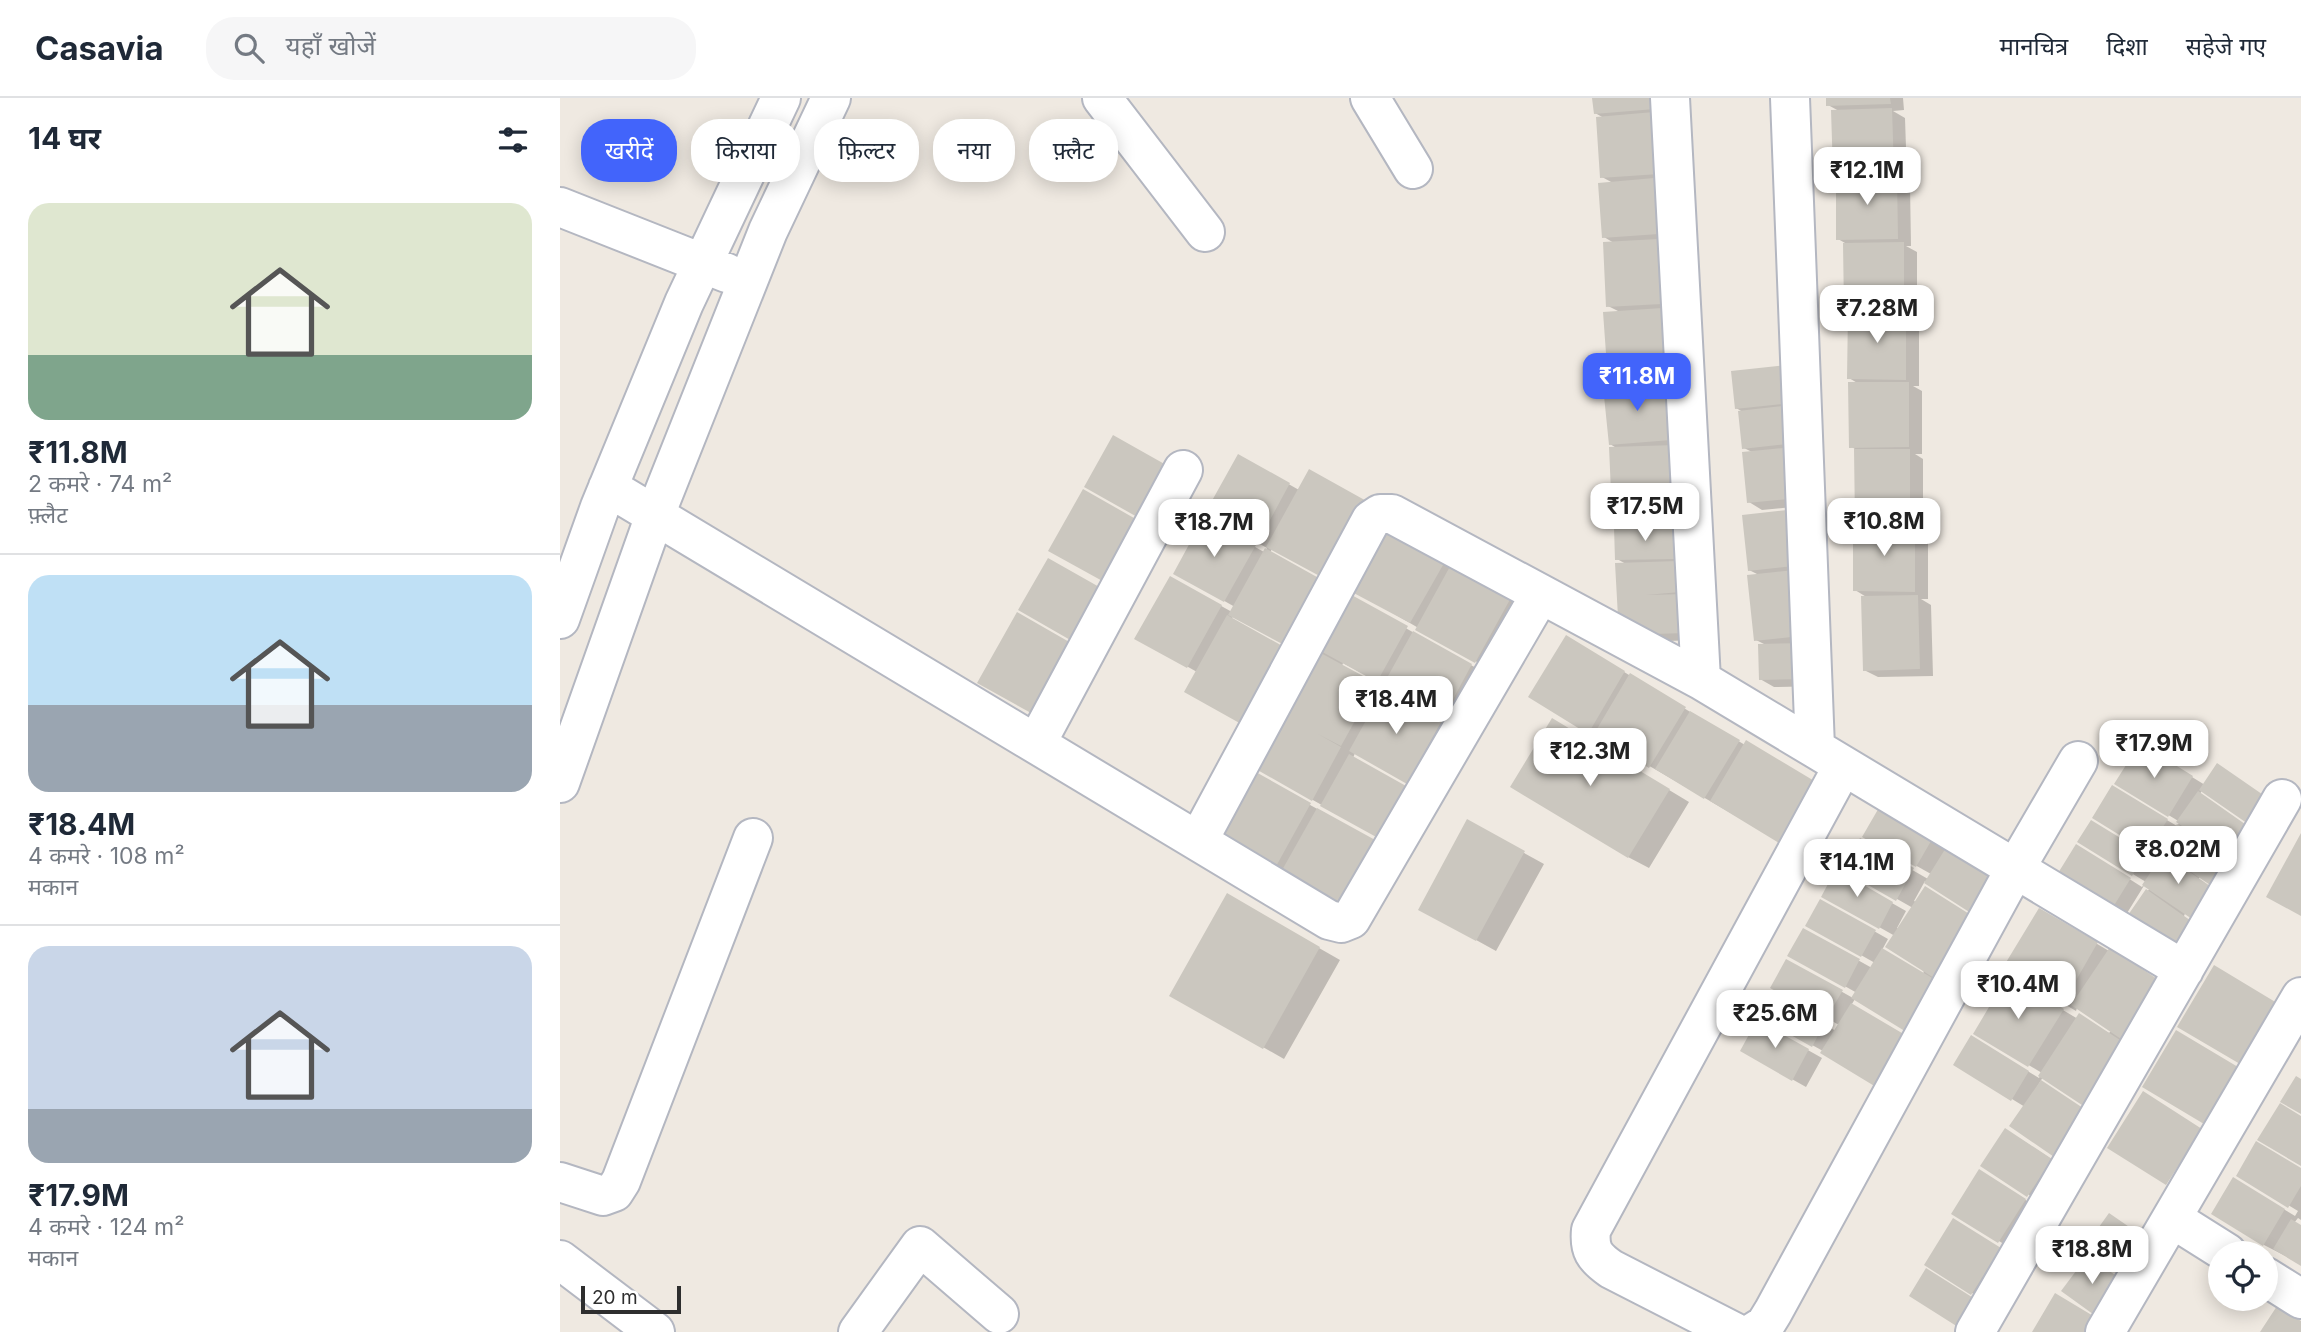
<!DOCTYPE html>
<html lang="hi">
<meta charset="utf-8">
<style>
:root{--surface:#fff;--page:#f6f6f7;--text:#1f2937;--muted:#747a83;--line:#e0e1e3;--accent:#4264fb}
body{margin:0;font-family:Inter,"Noto Sans Devanagari",sans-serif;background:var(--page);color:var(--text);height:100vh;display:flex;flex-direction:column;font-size:26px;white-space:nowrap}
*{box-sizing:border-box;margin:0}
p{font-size:23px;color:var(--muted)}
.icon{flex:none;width:38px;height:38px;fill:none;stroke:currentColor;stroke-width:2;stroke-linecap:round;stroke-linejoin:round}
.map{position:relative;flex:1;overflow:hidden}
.side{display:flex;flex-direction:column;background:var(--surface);width:560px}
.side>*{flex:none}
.guide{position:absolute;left:21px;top:21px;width:665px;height:63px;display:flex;gap:14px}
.fabs{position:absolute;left:1648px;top:1143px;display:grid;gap:14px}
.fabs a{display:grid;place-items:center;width:70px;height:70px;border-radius:50%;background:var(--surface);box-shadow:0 4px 18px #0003;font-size:35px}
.scale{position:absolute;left:21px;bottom:18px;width:100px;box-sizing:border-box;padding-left:7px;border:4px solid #2e2e2e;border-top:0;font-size:19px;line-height:24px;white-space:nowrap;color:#2e2e2e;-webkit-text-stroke:5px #fff;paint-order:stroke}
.price{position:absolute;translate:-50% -60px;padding:0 16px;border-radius:14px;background:#fff;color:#222;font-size:23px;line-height:46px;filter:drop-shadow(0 2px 4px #0008)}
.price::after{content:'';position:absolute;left:50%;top:42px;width:21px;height:16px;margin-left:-10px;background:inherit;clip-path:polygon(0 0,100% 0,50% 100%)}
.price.current{background:var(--accent);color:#fff}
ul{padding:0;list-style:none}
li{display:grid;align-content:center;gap:14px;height:371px;padding:0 28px}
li+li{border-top:2px solid var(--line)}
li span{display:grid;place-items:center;height:217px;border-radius:21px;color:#555}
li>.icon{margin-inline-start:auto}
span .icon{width:126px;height:126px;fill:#fffc;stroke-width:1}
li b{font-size:30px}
h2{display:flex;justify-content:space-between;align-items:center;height:84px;padding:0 28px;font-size:30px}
.chip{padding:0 24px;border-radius:28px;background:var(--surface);box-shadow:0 4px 18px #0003;font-size:24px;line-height:63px}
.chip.current{background:var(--accent);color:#fff}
header{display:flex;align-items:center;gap:42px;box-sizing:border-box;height:98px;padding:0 35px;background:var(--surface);border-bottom:2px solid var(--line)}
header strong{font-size:33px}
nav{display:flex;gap:38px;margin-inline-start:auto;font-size:24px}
.search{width:490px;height:63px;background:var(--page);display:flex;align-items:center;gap:18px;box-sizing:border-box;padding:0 24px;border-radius:28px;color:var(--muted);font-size:26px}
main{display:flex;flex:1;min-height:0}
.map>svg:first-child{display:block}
.shadow{fill:#0003}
.building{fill:#cbc7bf}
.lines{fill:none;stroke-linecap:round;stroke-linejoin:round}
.minor-casing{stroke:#b4b7c1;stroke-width:42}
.minor{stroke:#fff;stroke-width:38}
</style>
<header>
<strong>Casavia</strong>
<div class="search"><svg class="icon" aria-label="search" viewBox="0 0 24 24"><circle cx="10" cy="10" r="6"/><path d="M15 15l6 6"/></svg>यहाँ खोजें</div>
<nav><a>मानचित्र</a><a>दिशा</a><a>सहेजे गए</a></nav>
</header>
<main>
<section class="side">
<h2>14 घर<svg class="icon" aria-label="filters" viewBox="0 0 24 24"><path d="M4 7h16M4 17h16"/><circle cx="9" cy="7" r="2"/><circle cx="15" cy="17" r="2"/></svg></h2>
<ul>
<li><span style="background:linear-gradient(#dfe7d0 70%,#7fa58c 0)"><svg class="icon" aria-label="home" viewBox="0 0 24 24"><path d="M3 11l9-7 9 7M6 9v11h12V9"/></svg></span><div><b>₹11.8M</b><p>2 कमरे · 74 m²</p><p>फ़्लैट</p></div></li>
<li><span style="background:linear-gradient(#bfe0f5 60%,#9aa5b1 0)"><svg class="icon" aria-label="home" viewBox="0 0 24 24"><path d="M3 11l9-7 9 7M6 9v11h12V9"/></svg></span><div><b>₹18.4M</b><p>4 कमरे · 108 m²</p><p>मकान</p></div></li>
<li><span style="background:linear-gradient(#c9d6e8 75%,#9aa5b1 0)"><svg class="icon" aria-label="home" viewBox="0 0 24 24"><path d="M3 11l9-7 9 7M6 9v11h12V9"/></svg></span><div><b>₹17.9M</b><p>4 कमरे · 124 m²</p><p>मकान</p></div></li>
</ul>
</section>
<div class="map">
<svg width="1741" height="1234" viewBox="0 0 1741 1234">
<rect width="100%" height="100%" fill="#efe9e1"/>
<path class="shadow" d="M1034 0H1106L1140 542 1074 544 1066 466 1057 461 1062 430 1053 425 1060 397 1052 393 1058 351 1050 346 1061 289 1050 282 1060 214 1048 208 1054 145 1044 139 1053 85 1042 79 1044 20 1035 15Z
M1268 0H1343L1344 12 1333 13 1345 20 1347 80H1339L1350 87 1351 148H1346L1357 154V217H1350L1359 223V288H1353L1362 293V356H1355L1363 361V433L1368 436V501H1361L1371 507 1373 578 1318 579 1304 572 1308 500 1295 492 1304 428 1297 423 1296 352 1291 348 1299 286 1289 280V212L1286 210 1285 145 1278 141 1285 79 1274 73 1279 13 1268 7Z
M1173 274 1244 317 1252 407 1202 412 1189 404 1192 354 1184 350 1183 314 1176 310Z
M679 358 739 392 710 455 671 522 637 574 577 540 611 480 672 514 675 509 615 475 645 421 704 454 707 450 646 416Z
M1184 418 1256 480 1262 588 1214 589 1200 581 1206 547 1196 542 1199 477 1189 472Z
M828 429 972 510 936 575 793 492Z
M789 498 925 575 897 627 783 565 782 568 894 631 861 692 795 655 793 660 859 698 776 715 696 670Z
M1026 551 1185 647 1240 755 970 599Z
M1013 634 1129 704 1089 770 1068 759Z
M1593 655 1645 687 1640 696 1704 740 1640 778 1624 818 1569 819 1590 790 1585 786 1564 820 1551 813 1530 756 1582 789 1586 784 1520 744 1531 724 1599 765 1602 761 1535 720 1553 690 1617 728 1620 724 1557 686Z
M694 676 770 718 803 818 659 739Z
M908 724 984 766 936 853 860 811Z
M1305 739 1390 740 1418 817 1365 783 1354 803 1356 804 1386 890 1295 901 1263 953 1196 916 1207 894 1276 933 1279 927 1212 889 1227 863 1293 900 1297 895 1230 857 1244 832 1312 870 1315 865 1248 827 1261 803 1328 841 1322 852 1362 876 1364 874 1335 838 1264 798 1277 774 1346 813 1337 830 1339 831 1353 810 1284 771 1300 742 1368 781 1371 776Z
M668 798 780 862 724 961 612 897Z
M1480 812 1549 853 1572 951 1483 979 1465 1009 1452 1001 1425 947 1479 980 1482 975 1415 935 1449 880 1518 921 1549 935 1551 933 1517 910 1516 913 1445 871Z
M1198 924 1262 960 1246 989 1182 953Z
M1459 1040 1505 1070 1482 1105 1422 1067Z
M1741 1072V1122L1738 1120 1734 1125 1741 1129V1166L1704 1147 1674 1081 1735 1118 1738 1113 1678 1077Z
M1433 1081 1478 1110 1452 1151 1393 1115Z
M1407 1130 1453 1159 1425 1203 1412 1195Z"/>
<path class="building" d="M1032 0H1094L1095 11 1034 16Z
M1266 0H1330L1331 6 1266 8Z
M1332 10 1334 73 1273 74 1271 12Z
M1094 14 1099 76 1040 80 1036 19Z
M1276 77H1337L1338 141 1276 142Z
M1094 80 1099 136 1042 140 1038 85Z
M1098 141 1102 206 1046 209 1043 144Z
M1344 144V211H1284L1283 145Z
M1102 210 1107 280 1048 283 1043 214Z
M1288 213H1346V282L1287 281Z
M1228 267 1232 305 1175 311 1171 273Z
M1105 283 1111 342 1049 347 1043 288Z
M1288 284H1349V349L1289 350Z
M1231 307 1235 345 1182 351 1178 313Z
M553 337 608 368 579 420 524 389Z
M1116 347 1118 391 1051 394 1049 349Z
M1234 349 1239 400 1187 405 1182 354Z
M1294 351H1350V424H1295Z
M678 356 730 385 697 446 644 417Z
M749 371 810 405 767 482 706 449Z
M523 391 581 424 546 485 488 453Z
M1114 394 1115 425 1051 426 1050 396Z
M1236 411 1242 467 1188 473 1182 417Z
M644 419 696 447 664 504 613 476Z
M827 426 887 460 850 525 790 493Z
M1293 426 1355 427V494L1293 493Z
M1115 427 1116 461 1055 462 1054 429Z
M705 450 764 483 728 549 668 517Z
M488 460 541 490 512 543 458 512Z
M893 463 953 496 915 565 855 532Z
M1118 463 1120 494 1086 497 1126 496 1127 535 1059 537 1055 465Z
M1243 471 1250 537 1194 543 1187 477Z
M610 478 662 507 627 570 574 541Z
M788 495 848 528 817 584 757 551Z
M1358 497 1360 571 1303 573 1301 498Z
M457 514 511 545 471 615 417 585Z
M667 517 726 550 683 627 624 594Z
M853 533 912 566 883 620 823 587Z
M1006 537 1065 573 1028 636 968 599Z
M1248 545 1249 581 1199 582 1198 546Z
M757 553 816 585 781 648 758 636 781 649 752 703 694 670Z
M1070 575 1126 609 1089 670 1034 636Z
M824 590 882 622 847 686 789 653Z
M1130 613 1180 642 1144 701 1095 671Z
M992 620 1110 691 1068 760 950 689Z
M1186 642 1256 684 1219 745 1150 703Z
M1580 645 1633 678 1608 719 1554 686Z
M789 656 846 688 818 740 760 708Z
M1657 665 1712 703 1694 730 1639 692Z
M694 673 751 705 714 772 657 740Z
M1552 687 1608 721 1587 754 1532 720Z
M1638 693 1692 731 1653 789 1599 752 1617 726 1646 744 1616 724Z
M1324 701 1378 731 1356 769 1302 739Z
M757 710 817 743 782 808 721 774Z
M907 721 965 753 916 843 858 812Z
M1531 722 1585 755 1572 778 1517 744Z
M1741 735V818L1706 799Z
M1300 740 1354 770 1336 803 1282 772Z
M1392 740 1446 774 1417 819 1364 785Z
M1516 746 1571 780 1550 814 1495 780Z
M1603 756 1653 790 1632 821 1582 787Z
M1276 771 1333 804 1319 831 1261 799Z
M1365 788 1414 819 1374 880 1325 849Z
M1586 791 1634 825 1614 853 1566 820Z
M667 795 760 849 703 951 609 898Z
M1260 801 1316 832 1301 859 1245 828Z
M1479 810 1538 844 1502 907 1442 871Z
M1243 830 1300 861 1285 890 1227 858Z
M1550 849 1600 883 1561 941 1511 907Z
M1322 850 1379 884 1348 935 1291 900Z
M1226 861 1283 892 1266 921 1210 890Z
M1654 867 1717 905 1680 966 1617 929Z
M1448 877 1504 911 1468 969 1413 936Z
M1207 892 1265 924 1252 949 1194 916Z
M1291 905 1347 938 1316 989 1260 955Z
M1519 915 1566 946 1525 1009 1478 978Z
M1197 922 1249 951 1232 983 1180 953Z
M1616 932 1678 969 1644 1026 1582 989Z
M1411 937 1469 973 1451 1003 1393 967Z
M1736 978 1741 981V1016L1720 1004Z
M1481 982 1529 1014 1497 1061 1449 1028Z
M1583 993 1642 1031 1606 1087 1547 1050Z
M1720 1005 1741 1018V1068L1697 1042Z
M1445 1030 1492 1061 1467 1099 1420 1068Z
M1696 1043 1741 1070V1088L1728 1110 1676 1078Z
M1419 1071 1466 1101 1438 1145 1391 1116Z
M1673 1079 1725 1111 1703 1148 1651 1116Z
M1549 1115 1591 1144 1565 1180 1524 1150Z
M1393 1120 1441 1150 1411 1197 1364 1167Z
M1731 1121 1741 1127V1168L1713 1151Z
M1528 1157 1563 1183 1537 1219 1501 1193Z
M1366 1170 1415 1201 1398 1229 1349 1198Z
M1495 1195 1540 1222 1533 1234H1472Z
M1717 1208 1741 1223V1234H1700Z"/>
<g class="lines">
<defs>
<path id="minor" d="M542 0 645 134
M810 0 853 71
M1110 0 1141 582
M1230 0 1255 650
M0 109 167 175
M48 389 769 822 781 825 791 821 980 497
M0 521 40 409 124 205 221 0
M476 646 623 372
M0 685 95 417 208 133 271 0
M638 743 811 422 820 416H832L1141 582 1624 872
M0 1084 43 1098 54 1094 61 1083 193 740
M1613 1121 1667 1155
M0 1162 95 1234
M1706 1179 1741 1201
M298 1234 360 1148 439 1216
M1174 1234 1051 1171C1034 1159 1029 1152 1031 1132L1283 668
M1194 1234 1205 1227 1213 1214 1455 771 1518 663
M1415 1234 1722 701
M1545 1234 1741 899"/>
</defs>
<use href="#minor" class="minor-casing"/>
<use href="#minor" class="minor"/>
</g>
</svg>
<div class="fabs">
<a><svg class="icon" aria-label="locate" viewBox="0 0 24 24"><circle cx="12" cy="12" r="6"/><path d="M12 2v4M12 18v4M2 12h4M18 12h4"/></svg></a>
</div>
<div class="scale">20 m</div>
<b class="price" style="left:1307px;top:109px">₹12.1M</b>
<b class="price" style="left:1317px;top:247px">₹7.28M</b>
<b class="price current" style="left:1077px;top:315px">₹11.8M</b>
<b class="price" style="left:1085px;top:445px">₹17.5M</b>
<b class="price" style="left:1324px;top:460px">₹10.8M</b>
<b class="price" style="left:654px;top:461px">₹18.7M</b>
<b class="price" style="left:836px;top:638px">₹18.4M</b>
<b class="price" style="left:1594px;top:682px">₹17.9M</b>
<b class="price" style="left:1030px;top:690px">₹12.3M</b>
<b class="price" style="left:1618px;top:788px">₹8.02M</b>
<b class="price" style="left:1297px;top:801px">₹14.1M</b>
<b class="price" style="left:1458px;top:923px">₹10.4M</b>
<b class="price" style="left:1215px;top:952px">₹25.6M</b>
<b class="price" style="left:1532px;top:1188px">₹18.8M</b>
<div class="guide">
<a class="chip current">खरीदें</a>
<a class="chip">किराया</a>
<a class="chip">फ़िल्टर</a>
<a class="chip">नया</a>
<a class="chip">फ़्लैट</a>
</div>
</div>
</main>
